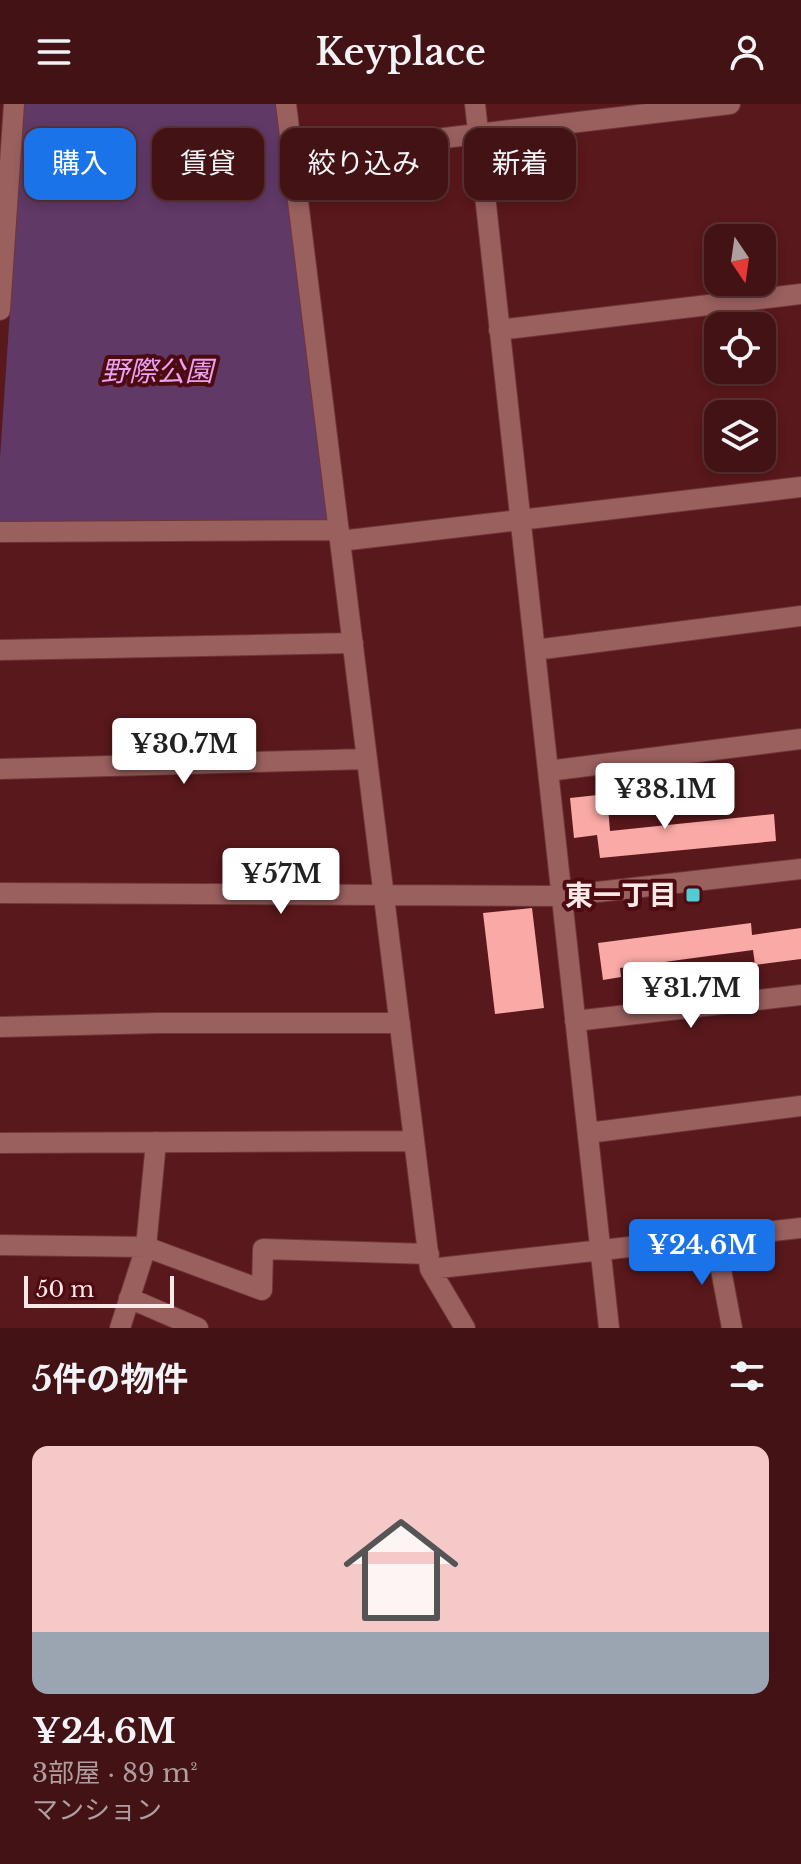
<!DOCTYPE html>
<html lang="ja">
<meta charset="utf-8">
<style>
:root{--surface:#431214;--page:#4a1b1d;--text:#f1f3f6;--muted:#af9ea0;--line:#5b3234;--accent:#1a73e8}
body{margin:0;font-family:"Libre Baskerville","Noto Sans JP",serif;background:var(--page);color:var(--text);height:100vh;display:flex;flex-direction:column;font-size:30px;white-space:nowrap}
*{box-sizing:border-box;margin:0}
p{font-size:26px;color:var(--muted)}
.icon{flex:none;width:44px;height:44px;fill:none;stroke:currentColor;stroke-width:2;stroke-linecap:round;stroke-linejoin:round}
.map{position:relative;height:1224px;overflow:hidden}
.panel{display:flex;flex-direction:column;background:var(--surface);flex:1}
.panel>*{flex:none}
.hud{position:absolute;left:24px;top:24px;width:754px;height:72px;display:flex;gap:16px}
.needle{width:52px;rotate:167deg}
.fabs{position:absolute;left:704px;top:120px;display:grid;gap:16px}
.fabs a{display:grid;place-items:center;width:72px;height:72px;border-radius:16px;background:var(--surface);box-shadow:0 4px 12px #0003,0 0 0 2px var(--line);font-size:40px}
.scale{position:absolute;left:24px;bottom:20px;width:150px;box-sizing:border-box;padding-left:8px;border:4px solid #fbe9e8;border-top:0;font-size:22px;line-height:28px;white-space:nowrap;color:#fbe9e8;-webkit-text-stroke:6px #4d0b11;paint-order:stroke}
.price{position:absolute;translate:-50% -68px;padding:0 18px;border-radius:8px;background:#fff;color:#222;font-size:26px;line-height:52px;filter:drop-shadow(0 2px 4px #0008)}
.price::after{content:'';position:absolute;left:50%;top:48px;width:24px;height:18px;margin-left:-12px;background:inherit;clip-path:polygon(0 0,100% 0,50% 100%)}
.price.active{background:var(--accent);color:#fff}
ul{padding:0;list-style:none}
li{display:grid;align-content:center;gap:16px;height:424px;padding:0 32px}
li+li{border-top:2px solid var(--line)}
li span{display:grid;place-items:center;height:248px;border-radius:16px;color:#555}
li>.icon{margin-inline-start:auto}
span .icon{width:144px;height:144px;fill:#fffc;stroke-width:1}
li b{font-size:34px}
h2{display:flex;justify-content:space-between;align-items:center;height:96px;padding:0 32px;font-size:34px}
.tag{padding:0 28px;border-radius:16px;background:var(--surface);box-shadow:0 4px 12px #0003,0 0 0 2px var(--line);font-size:28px;line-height:72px}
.tag.active{background:var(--accent);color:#fff}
header{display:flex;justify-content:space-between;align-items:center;height:104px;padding:0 32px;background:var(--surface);font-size:36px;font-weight:600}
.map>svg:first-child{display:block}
.green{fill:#603967}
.building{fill:#f9a9a6}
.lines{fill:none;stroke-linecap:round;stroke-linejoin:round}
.minor-casing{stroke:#703538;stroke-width:22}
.minor{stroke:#99605e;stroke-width:20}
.poi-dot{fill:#51ccd5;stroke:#4d0b11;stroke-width:3}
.labels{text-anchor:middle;stroke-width:8;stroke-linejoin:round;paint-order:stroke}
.park-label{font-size:28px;font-style:italic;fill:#e8a1f3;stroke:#4d0b11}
.poi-label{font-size:28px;font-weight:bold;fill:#fbe9e8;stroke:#4d0b11;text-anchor:end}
</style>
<header><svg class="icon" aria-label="menu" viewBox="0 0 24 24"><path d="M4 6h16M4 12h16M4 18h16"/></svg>Keyplace<svg class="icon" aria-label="person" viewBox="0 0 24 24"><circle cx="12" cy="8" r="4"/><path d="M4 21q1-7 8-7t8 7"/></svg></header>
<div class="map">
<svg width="801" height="1224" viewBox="0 0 801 1224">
<rect width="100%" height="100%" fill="#59181b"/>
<path class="green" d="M24 0H276L328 416 0 421V354Z"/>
<path class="building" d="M607 690 610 727 774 710 776 737 600 754 597 731 574 734 570 694Z
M532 804 544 904 495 910 483 809Z
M751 819 752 831 801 824V855L755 861 753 846 620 864 621 873 603 876 598 839Z"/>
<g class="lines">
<defs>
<path id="minor" d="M286 0 430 1165 465 1224
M475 0 609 1224
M293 52 730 0
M0 206 14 0
M499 226 801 190
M0 428 339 426
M340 437 801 383
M0 546 353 539
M535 546 801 512
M0 665 367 655
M548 667 801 635
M0 789 562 792 801 765
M575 917 801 891
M0 923 158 919H400
M588 1029 801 1002
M0 1039 414 1037
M715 1134 732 1224
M0 1141 146 1143 262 1186 263 1145 429 1150
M430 1165 801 1124
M129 1194 198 1224
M120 1224 146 1143 156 1038"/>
</defs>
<use href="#minor" class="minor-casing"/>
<use href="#minor" class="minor"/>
</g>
<rect class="poi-dot" x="685" y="783" width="16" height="16" rx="4"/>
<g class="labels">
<g class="park-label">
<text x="157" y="277">野際公園</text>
</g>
<g class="poi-label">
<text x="677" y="801">東一丁目</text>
</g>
</g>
</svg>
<div class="fabs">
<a><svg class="needle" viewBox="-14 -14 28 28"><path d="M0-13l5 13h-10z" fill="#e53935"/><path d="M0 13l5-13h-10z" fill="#af9ea0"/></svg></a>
<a><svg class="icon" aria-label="locate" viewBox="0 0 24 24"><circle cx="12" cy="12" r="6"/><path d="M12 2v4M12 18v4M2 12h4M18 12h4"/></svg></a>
<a><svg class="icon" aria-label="layers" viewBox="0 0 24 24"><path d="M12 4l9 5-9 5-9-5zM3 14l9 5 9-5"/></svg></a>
</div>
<div class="scale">50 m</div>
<b class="price" style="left:184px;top:682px">¥30.7M</b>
<b class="price" style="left:665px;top:727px">¥38.1M</b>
<b class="price" style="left:281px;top:812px">¥57M</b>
<b class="price" style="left:691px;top:926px">¥31.7M</b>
<b class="price active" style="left:702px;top:1183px">¥24.6M</b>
<div class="hud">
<a class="tag active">購入</a>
<a class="tag">賃貸</a>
<a class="tag">絞り込み</a>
<a class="tag">新着</a>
</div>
</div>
<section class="panel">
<h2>5件の物件<svg class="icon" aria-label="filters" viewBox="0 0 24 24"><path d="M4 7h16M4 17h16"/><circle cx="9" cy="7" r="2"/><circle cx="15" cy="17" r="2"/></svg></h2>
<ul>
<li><span style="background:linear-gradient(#f6c9c9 75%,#9aa5b1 0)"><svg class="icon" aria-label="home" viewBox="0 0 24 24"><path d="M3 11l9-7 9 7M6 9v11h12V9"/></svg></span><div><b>¥24.6M</b><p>3部屋 · 89 m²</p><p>マンション</p></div></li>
</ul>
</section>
